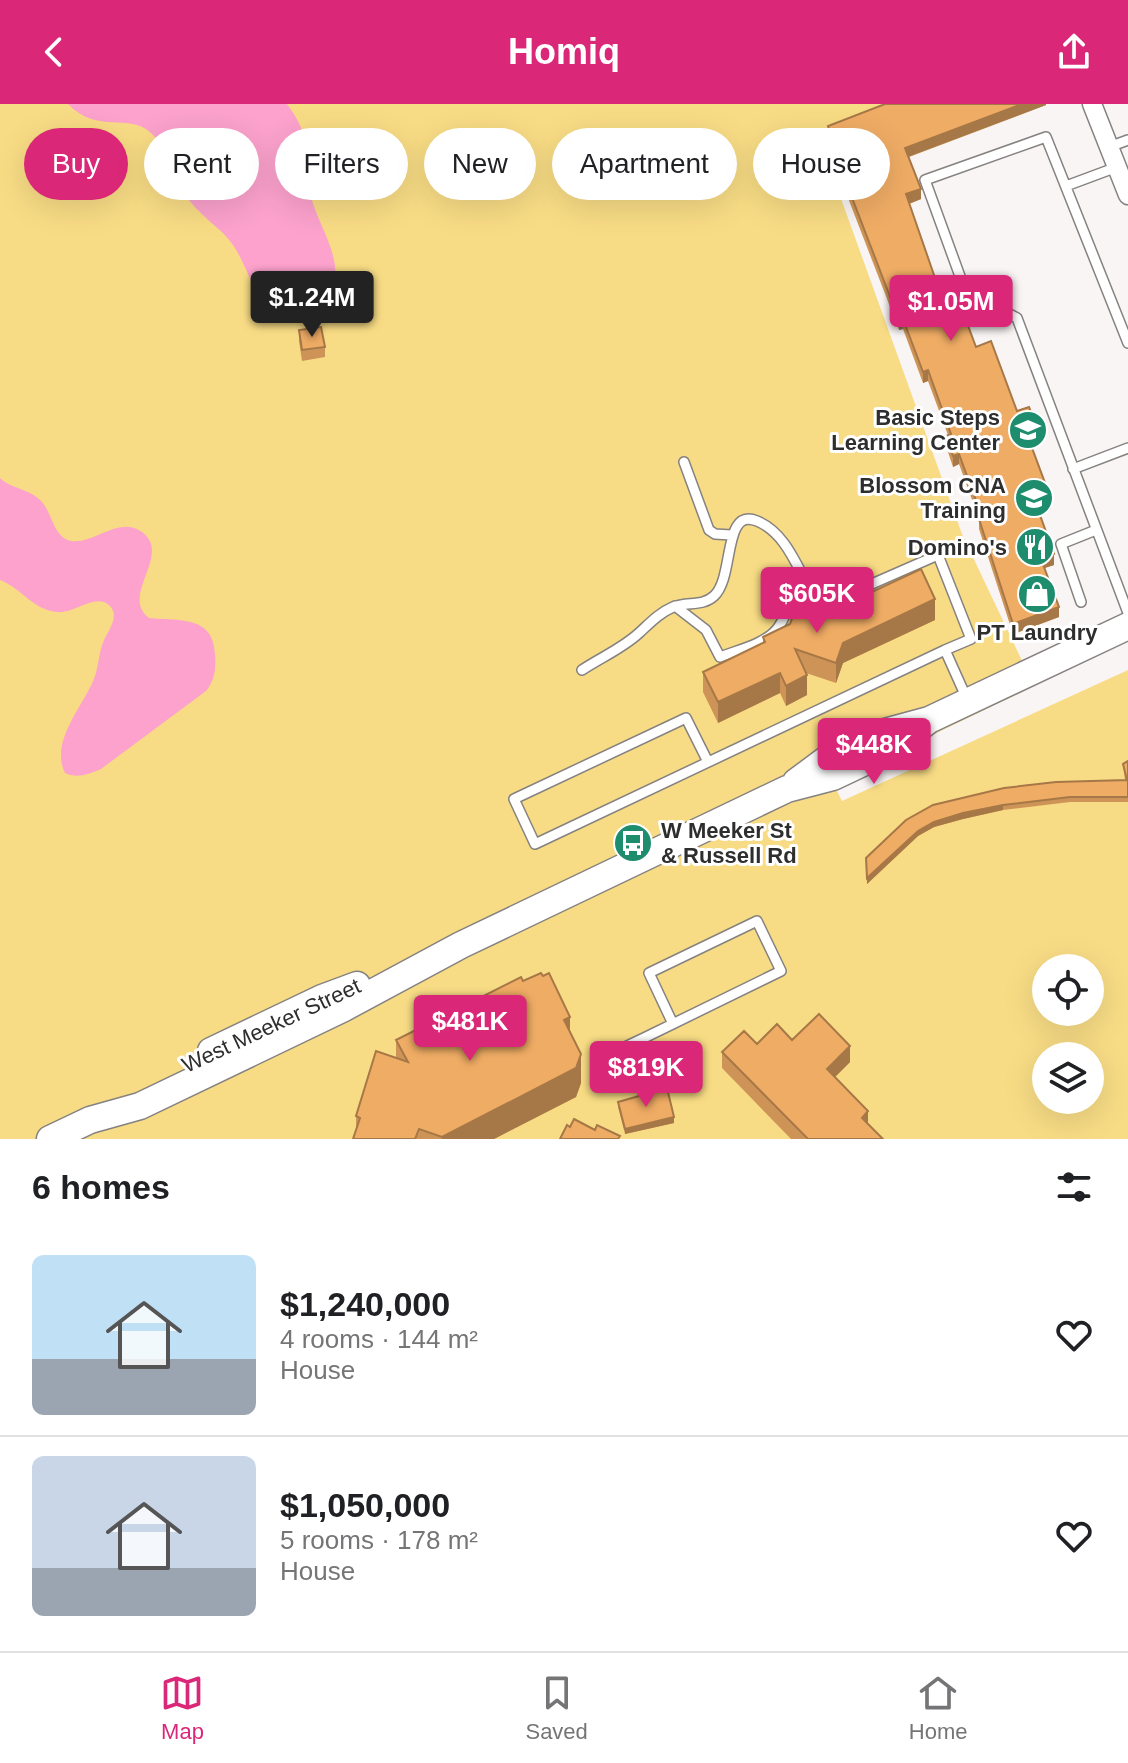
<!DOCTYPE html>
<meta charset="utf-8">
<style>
:root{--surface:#fff;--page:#f2f2f2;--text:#202124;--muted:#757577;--line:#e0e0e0;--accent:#db2777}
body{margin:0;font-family:Helvetica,sans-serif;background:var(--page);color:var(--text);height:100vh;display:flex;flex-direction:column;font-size:30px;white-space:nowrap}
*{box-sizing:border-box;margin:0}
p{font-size:26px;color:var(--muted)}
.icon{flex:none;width:44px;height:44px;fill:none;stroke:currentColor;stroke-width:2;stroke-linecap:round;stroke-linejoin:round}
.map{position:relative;height:1035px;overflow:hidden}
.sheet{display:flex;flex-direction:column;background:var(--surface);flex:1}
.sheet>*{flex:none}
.hud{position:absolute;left:24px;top:24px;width:1080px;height:72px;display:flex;gap:16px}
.controls{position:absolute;left:1032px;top:850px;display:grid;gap:16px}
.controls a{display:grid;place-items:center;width:72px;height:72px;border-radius:50%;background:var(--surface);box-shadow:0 8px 32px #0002;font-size:40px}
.price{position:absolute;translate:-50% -68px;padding:0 18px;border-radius:8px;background:var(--accent);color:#fff;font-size:26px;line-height:52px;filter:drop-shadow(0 2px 4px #0008)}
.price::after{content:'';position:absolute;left:50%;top:48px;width:24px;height:18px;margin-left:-12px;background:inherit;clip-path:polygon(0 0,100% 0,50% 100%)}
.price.selected{background:#222;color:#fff}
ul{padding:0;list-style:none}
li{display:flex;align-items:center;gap:24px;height:200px;padding:0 32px}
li+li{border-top:2px solid var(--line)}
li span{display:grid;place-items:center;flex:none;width:224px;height:160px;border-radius:12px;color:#555}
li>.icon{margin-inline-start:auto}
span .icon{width:96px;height:96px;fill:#fffc;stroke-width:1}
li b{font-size:34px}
h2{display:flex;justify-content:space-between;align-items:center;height:96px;padding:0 32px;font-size:34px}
.tag{padding:0 28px;border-radius:36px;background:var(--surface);box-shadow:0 8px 32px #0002;font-size:28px;line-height:72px}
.tag.selected{background:var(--accent);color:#fff}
header{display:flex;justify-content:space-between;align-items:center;height:104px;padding:0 32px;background:var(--accent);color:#fff;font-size:36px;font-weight:800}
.tabs{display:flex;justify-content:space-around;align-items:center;height:112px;border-top:2px solid var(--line);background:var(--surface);font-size:22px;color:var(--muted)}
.tabs a{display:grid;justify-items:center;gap:4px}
.tabs .selected{color:var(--accent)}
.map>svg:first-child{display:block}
.green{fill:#f8dc85;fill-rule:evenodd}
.water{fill:#fca2cd}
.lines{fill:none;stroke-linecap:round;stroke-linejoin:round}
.lane-casing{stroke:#858280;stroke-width:12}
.street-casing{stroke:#858280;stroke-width:21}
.secondary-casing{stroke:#858280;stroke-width:29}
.lane{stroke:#fff;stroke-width:9}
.street{stroke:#fff;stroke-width:18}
.secondary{stroke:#fff;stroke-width:26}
.wall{fill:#ce9457}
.shaded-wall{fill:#a77847}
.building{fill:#efac65;stroke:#a77847;stroke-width:2}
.labels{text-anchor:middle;stroke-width:6;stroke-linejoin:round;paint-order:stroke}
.poi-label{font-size:22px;font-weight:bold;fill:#2f2e2e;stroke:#fff;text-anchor:end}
.street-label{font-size:22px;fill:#2f2e2e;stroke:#fff}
</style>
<header><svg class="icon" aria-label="back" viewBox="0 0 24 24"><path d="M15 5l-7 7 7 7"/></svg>Homiq<svg class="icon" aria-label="share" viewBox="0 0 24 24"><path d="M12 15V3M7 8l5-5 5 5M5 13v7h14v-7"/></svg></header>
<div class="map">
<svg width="1128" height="1035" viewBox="0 0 1128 1035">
<rect width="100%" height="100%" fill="#f9f5f4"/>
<path class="green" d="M0 0H886L817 28 962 430 1034 582 833 679 842 697 1128 566V1035H0ZM1046 864H1090V908H1046ZM1046 952H1090V996H1046Z"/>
<path class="water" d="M68 0H287C317 41 301 52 311 93 321 131 361 177 310 208 300 214 286 214 275 208 254 195 247 161 233 141 225 129 213 121 203 111 191 100 181 87 172 73 164 59 164 41 151 29 129 8 98 31 68 0Z
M0 374C10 385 30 384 42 398 52 409 54 434 71 437 94 441 118 411 142 428 173 451 119 491 149 514 179 517 214 511 215 551 216 564 215 576 206 587L101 665C89 670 77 675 65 669 49 636 85 601 95 572 99 560 99 547 104 536 108 527 120 512 110 502 96 488 74 510 58 508 32 506 23 485 0 476Z"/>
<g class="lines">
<defs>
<path id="lane" d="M1109 43 1128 36
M1066 82 1117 63
M1128 239 1046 33 925 76 965 186 1017 214 1128 509
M684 358 709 426 715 430 731 431
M1073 365 1128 344
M1081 498 1061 440 1096 426
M675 502 706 526 720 553C738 546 765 540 777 525 789 510 790 489 806 478L842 493 938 451 971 535 945 546
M582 566C600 554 623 544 639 529 650 519 659 509 673 503 687 497 702 503 714 492 735 473 722 403 757 417 782 427 794 455 806 478
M708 658 686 614 514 695 535 740 945 546 967 595
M625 943 646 933 781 867 757 817 649 869 673 920"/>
<path id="street" d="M1092 0 1128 91"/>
<path id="secondary" d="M796 678 827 655 853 642 881 629 929 616 1128 522
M211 947 322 894 357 881
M50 1035 90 1016 140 1002 342 905 461 841 787 685 833 673 890 646 929 616"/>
</defs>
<use href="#lane" class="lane-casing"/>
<use href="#street" class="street-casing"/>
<use href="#secondary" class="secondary-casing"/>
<use href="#lane" class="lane"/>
<use href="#street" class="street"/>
<use href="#secondary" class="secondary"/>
</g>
<path class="wall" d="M1046 0V1L909 53 921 95 909 100 943 197 976 243 1017 307 1036 331 1029 334 1051 405 1039 409 1054 461 1045 464 1059 513 1013 530 979 425V415L959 360 953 363 946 342V332L948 331 928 277 923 279 903 225 899 226 826 37V26H828V22Z
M299 226 325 243V253L302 257 299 237Z
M842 502 935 516 843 559 836 579 806 569 807 591 786 602 780 589 718 619 703 588V568L763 540V533Z
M1128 657V698H1070L1003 706 963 715 934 723 918 732 867 780 866 754 1004 684 1125 676 1123 660Z
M523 877 570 928 581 979 576 993 494 1035H353L356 1028V1012L396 954V936Z
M757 940 850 958 835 973 868 1020 883 1035H791L722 964V948Z
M618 998 674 1019 625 1030 618 1003Z"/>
<path class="shaded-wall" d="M1022 0H1046V1L905 54V44Z
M921 85V95L906 101V90Z
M903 215V225L899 226V216Z
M928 266V277L923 279V268Z
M1036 321V331L1025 335V325Z
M959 350V360L953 363V352Z
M1051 395V405L1036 410V400Z
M1054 450V461L1041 465V455Z
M935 495V516L843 559 836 579V559L843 539Z
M1059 503V513L1013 530V520Z
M780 569V589L718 619V598Z
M807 571V591L786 602V582Z
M1003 701V706L963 715 934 723 918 732 867 780V774L918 727 934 718 963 709Z
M570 913V942L564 916Z
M850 942V958L827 981V965Z
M581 950V979L576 993 494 1035H442V1033Z
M868 1007V1024L862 1014Z
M674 1013V1019L625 1030V1025Z"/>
<path class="building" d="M885 0H1022L905 44 921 85 906 90 943 197 957 192 976 243 991 237 1017 307 1029 303 1036 321 1025 325 1051 395 1036 400 1054 450 1041 455 1059 503 1013 520 979 415 982 413 959 350 953 352 946 332 951 330 928 266 923 268 903 215 899 216 826 26 829 25 828 22Z
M321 223 325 243 302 246 299 226Z
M921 465 935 495 843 539 836 559 795 545 807 571 786 582 780 569 718 598 703 568 765 538 763 533 790 520 802 487 842 502Z
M1128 657V693H1070L1003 701 963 709 934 718 918 727 867 774 866 754 906 716 933 701 1004 684 1056 678 1127 676 1123 660Z
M541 869 543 872 549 869 570 913 564 916 581 950 576 964 442 1033 419 1025 415 1035H353L360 1014 356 1012 376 947 408 958 396 936 521 873 523 877Z
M819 910 850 942 827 965 868 1007 862 1014 883 1035H808L722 948 744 927 757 940 777 920 792 936Z
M667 984 674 1013 625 1025 618 998Z
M574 1015 595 1026 597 1021 620 1032 618 1035H560L567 1021 570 1023Z"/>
<defs>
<symbol id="school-disc" viewBox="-11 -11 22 22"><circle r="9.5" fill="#1e8d6d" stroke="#fff"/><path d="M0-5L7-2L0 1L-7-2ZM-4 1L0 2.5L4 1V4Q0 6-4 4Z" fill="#fff"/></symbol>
<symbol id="restaurant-disc" viewBox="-11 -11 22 22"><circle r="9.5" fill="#1e8d6d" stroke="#fff"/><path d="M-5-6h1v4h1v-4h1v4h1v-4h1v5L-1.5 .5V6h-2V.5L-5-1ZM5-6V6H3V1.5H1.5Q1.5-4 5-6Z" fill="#fff"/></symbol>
<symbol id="shop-disc" viewBox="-11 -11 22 22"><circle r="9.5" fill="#1e8d6d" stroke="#fff"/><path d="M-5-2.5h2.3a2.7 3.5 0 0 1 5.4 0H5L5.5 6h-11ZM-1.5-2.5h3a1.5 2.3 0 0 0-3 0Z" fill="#fff"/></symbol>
<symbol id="bus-disc" viewBox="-11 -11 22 22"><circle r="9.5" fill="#1e8d6d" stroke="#fff"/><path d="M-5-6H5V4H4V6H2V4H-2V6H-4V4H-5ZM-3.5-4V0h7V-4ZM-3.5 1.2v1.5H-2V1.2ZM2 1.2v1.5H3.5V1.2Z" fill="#fff"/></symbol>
</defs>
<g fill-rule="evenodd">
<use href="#school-disc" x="1006" y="304" width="44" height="44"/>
<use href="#school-disc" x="1012" y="372" width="44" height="44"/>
<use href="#restaurant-disc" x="1013" y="421" width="44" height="44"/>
<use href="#shop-disc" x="1015" y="468" width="44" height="44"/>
<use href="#bus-disc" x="611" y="717" width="44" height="44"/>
</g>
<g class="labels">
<g class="poi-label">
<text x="1000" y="321">Basic Steps<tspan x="1000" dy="25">Learning Center</tspan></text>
<text x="1006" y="389">Blossom CNA<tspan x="1006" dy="25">Training</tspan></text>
<text x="1007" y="451">Domino's</text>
<text x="1037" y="536" text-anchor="middle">PT Laundry</text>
<text x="661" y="734" text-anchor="start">W Meeker St<tspan x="661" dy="25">&amp; Russell Rd</tspan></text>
</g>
<g class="street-label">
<text transform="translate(271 921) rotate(-25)" y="8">West Meeker Street</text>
</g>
</g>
</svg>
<div class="controls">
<a><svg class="icon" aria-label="locate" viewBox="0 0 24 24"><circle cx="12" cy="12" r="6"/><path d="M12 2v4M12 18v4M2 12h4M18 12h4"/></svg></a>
<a><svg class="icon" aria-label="layers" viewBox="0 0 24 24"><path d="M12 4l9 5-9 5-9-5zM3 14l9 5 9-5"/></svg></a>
</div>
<b class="price selected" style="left:312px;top:235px">$1.24M</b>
<b class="price" style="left:951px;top:239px">$1.05M</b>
<b class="price" style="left:817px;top:531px">$605K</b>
<b class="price" style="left:874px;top:682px">$448K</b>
<b class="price" style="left:470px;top:959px">$481K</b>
<b class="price" style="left:646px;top:1005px">$819K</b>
<div class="hud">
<a class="tag selected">Buy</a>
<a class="tag">Rent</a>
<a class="tag">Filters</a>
<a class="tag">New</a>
<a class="tag">Apartment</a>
<a class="tag">House</a>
</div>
</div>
<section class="sheet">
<h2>6 homes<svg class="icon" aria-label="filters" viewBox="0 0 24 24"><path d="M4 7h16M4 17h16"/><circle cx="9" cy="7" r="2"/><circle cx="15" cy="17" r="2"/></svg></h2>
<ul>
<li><span style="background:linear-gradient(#bfe0f5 65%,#9aa5b1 0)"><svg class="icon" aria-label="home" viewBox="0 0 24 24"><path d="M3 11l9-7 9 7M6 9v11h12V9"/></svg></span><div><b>$1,240,000</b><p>4 rooms · 144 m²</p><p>House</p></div><svg class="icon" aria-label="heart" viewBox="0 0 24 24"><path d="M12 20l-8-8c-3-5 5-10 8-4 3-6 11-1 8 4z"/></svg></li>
<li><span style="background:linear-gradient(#c9d6e8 70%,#9aa5b1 0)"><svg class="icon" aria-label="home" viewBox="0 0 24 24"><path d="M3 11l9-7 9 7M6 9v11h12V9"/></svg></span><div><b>$1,050,000</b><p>5 rooms · 178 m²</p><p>House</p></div><svg class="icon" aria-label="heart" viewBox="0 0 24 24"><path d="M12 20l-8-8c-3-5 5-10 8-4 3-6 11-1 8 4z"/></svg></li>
</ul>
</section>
<nav class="tabs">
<a class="selected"><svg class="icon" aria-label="map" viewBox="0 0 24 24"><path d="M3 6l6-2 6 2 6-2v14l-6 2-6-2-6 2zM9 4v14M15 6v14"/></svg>Map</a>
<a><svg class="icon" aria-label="saved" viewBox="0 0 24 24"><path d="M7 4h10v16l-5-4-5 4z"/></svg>Saved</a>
<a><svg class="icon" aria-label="home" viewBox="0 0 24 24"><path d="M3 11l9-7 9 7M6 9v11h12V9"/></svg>Home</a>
</nav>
